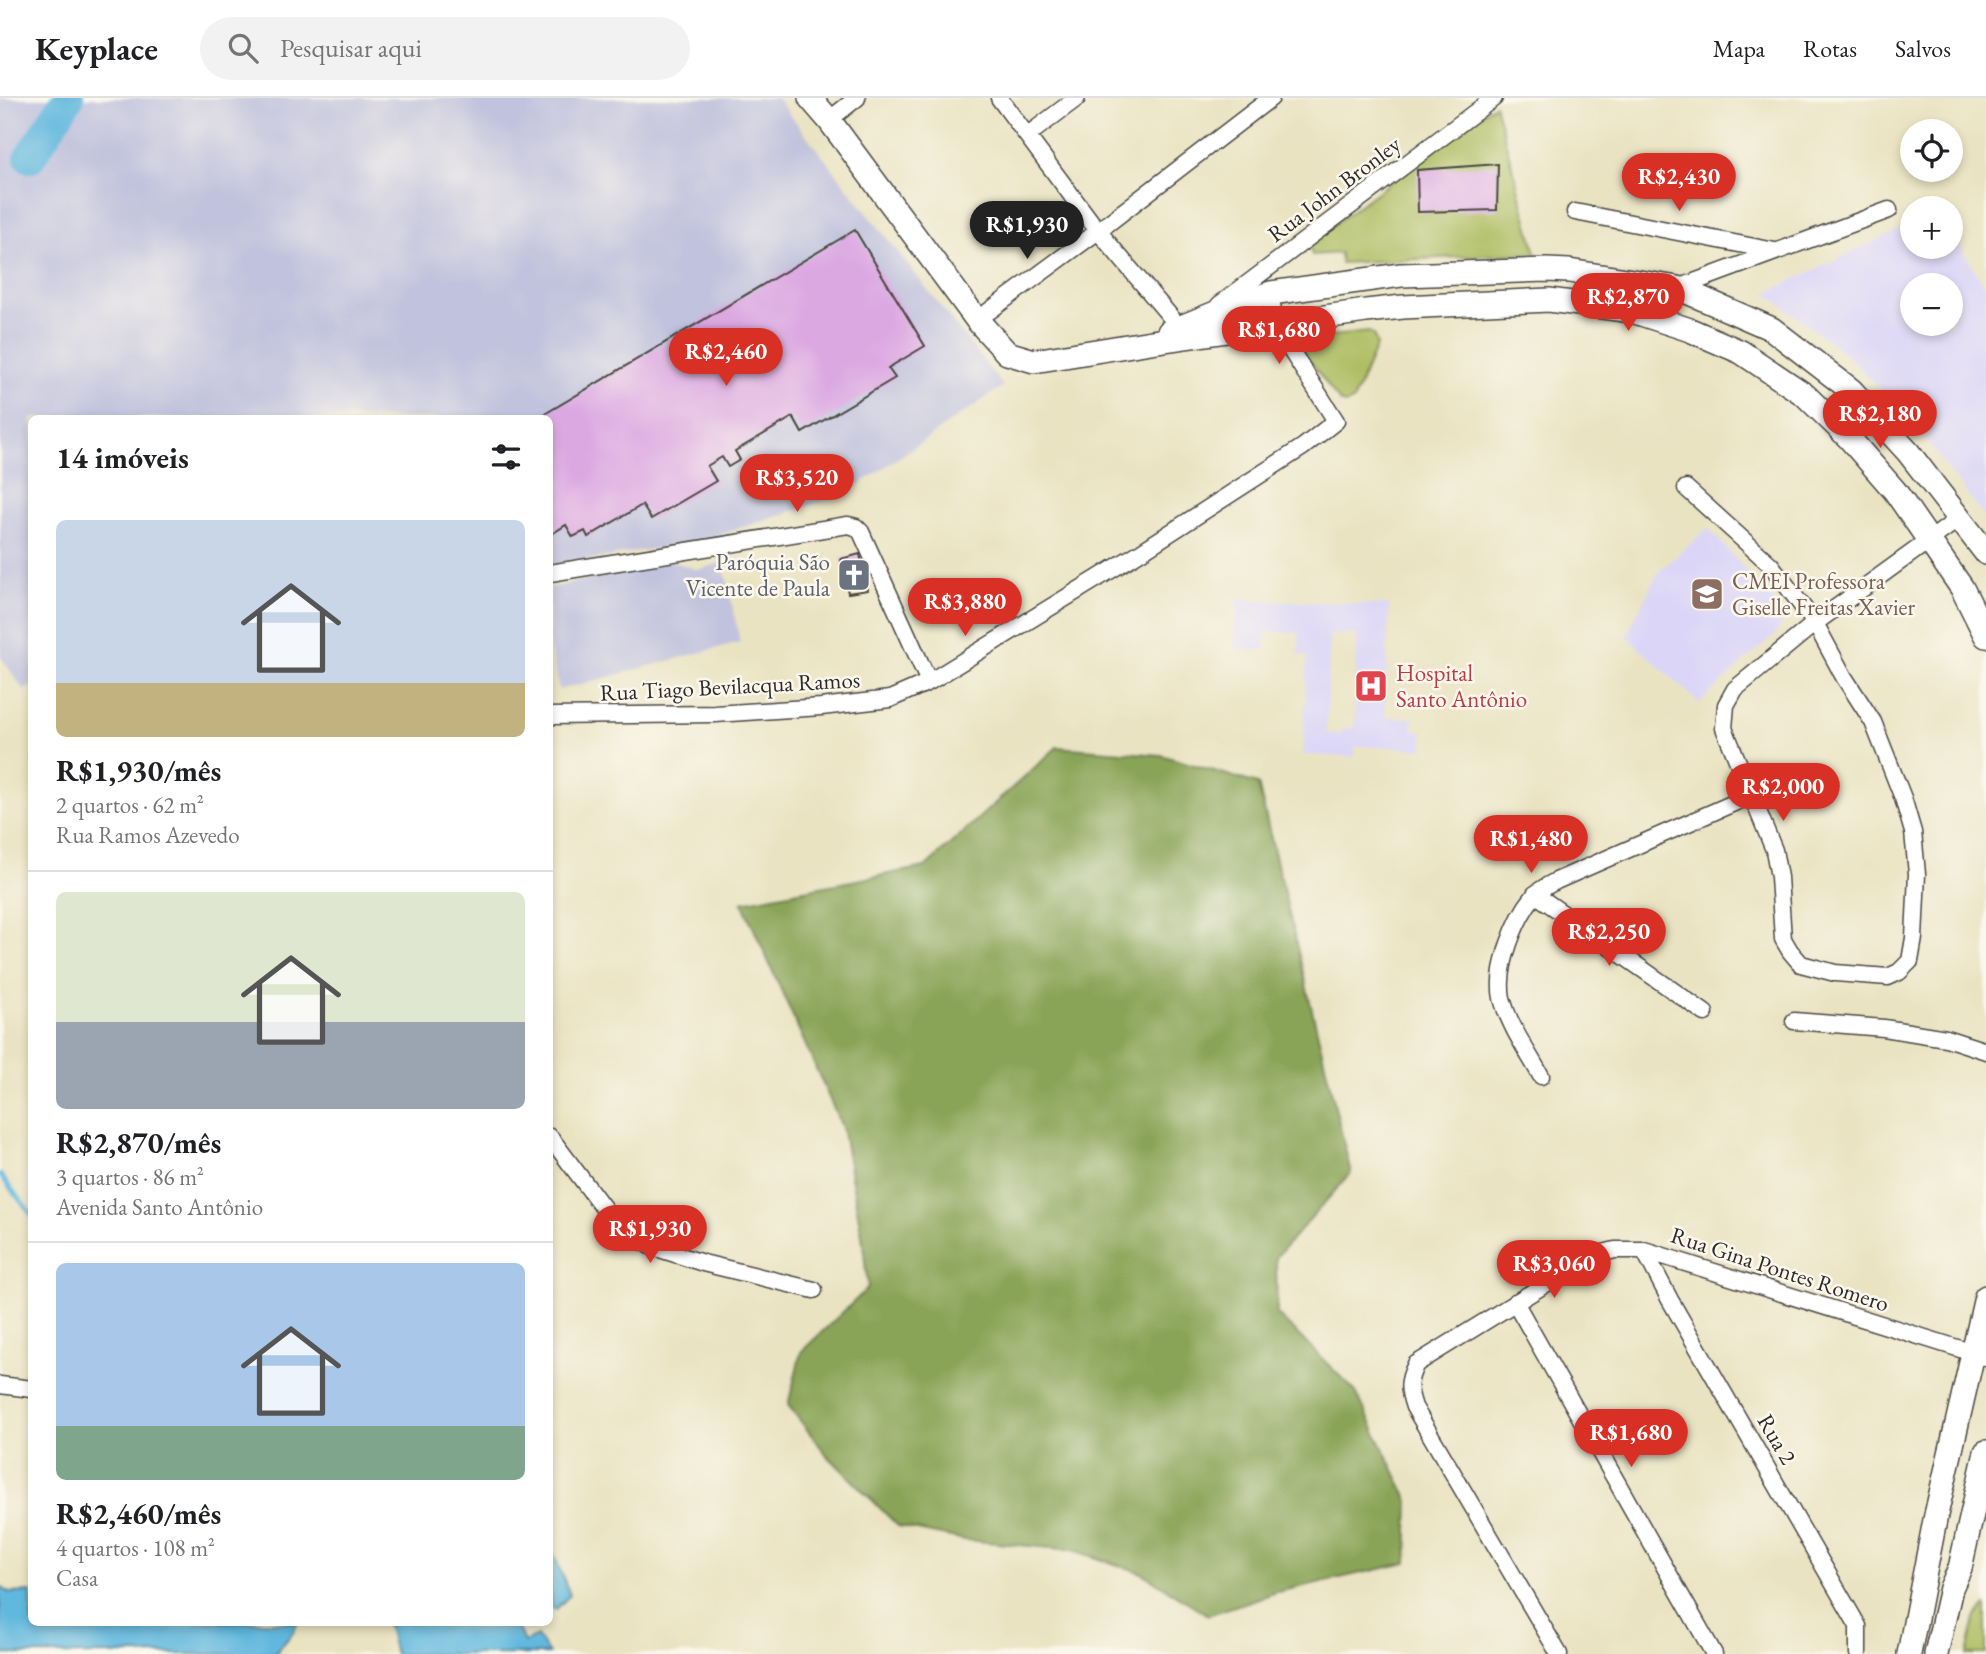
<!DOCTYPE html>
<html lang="pt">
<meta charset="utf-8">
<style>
:root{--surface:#fff;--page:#f2f2f2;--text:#202124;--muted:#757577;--line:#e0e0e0;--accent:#d93025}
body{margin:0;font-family:"EB Garamond",serif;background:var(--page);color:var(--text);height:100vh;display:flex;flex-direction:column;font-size:26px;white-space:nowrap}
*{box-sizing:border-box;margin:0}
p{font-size:23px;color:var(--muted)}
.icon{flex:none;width:38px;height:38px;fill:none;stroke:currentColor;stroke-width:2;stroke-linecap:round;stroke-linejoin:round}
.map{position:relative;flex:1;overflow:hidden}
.side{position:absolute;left:28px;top:317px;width:525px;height:1211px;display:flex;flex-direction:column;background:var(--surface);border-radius:10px;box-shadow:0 4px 10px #0003}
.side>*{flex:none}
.controls{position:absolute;left:1900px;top:21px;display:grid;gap:14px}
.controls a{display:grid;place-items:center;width:63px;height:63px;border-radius:50%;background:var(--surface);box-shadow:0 4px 10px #0003;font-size:35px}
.price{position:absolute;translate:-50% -60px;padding:0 16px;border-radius:24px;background:var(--accent);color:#fff;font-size:23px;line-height:46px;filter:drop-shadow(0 2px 4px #0008)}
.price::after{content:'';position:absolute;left:50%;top:42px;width:21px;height:16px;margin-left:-10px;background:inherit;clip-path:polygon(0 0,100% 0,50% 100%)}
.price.current{background:#222;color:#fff}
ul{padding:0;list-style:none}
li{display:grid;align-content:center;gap:14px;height:371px;padding:0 28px}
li+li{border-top:2px solid var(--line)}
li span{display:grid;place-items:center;height:217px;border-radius:10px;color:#555}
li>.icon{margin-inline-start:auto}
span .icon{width:126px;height:126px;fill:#fffc;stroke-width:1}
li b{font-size:30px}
h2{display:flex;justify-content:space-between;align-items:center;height:84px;padding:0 28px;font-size:30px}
header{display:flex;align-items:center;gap:42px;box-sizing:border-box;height:98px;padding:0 35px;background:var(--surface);border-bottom:2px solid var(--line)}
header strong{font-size:33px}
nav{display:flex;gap:38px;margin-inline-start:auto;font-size:24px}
.search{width:490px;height:63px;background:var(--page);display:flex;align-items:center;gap:18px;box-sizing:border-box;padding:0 24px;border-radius:38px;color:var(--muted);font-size:26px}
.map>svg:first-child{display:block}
.built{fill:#dbd6f7;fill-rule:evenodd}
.industrial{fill:#c1c2dd}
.green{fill:#acbc5f;stroke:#6c7445;stroke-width:2}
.forest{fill:#89a456;stroke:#5a6840;stroke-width:2}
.water{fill:#61b8de;stroke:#467284;stroke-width:2}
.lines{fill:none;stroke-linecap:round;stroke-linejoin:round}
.stream{stroke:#61b8de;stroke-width:5}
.river{stroke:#61b8de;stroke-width:32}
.building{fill:#dca8e2}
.minor-casing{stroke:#484742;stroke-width:19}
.secondary-casing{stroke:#484742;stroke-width:26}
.minor{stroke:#fff;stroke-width:16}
.secondary{stroke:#fff;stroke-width:23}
.labels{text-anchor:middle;stroke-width:5;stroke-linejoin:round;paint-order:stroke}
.street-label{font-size:23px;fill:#2b2b2b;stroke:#fbf7ec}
.worship-label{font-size:23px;fill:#5b616d;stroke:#fbf7ec;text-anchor:end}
.education-label{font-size:23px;fill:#785e54;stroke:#fbf7ec;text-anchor:start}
.health-label{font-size:23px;fill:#be3a42;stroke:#fbf7ec;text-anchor:start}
</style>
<header>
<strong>Keyplace</strong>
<div class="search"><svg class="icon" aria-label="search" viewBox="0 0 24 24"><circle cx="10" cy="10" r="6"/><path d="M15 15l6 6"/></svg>Pesquisar aqui</div>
<nav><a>Mapa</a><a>Rotas</a><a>Salvos</a></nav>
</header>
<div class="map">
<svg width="1986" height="1556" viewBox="0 0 1986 1556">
<rect width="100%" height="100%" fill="#fbf7ec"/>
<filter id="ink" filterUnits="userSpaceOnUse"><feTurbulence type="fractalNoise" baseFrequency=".0143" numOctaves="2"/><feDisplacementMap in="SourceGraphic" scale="14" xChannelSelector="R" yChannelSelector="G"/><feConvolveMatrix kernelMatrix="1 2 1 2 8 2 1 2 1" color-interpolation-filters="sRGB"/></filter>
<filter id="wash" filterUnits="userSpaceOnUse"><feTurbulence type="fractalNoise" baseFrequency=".00686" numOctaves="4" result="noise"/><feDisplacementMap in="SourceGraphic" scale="28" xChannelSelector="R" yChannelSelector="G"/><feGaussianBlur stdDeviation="1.57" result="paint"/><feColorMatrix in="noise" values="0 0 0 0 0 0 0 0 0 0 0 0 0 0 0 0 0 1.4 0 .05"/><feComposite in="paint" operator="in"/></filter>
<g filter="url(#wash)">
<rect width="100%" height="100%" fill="#eae3c2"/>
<path class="built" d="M1913 125V149H1951V133L1986 190V421L1917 330 1848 258 1766 195ZM1913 187H1951V226H1913Z
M1708 430 1787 518 1776 535 1699 605 1626 538 1658 474Z
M1237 501 1389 507 1385 619 1413 620V633L1423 634V651L1355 648V659L1303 657 1307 557 1298 556 1299 535 1266 534 1265 552 1235 551ZM1330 536 1357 537 1354 630H1343L1342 636 1326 635Z"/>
<path class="industrial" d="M0 0H777L1003 288 847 395 708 441 566 466 550 468V320H32V588L24 592 0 558Z
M669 462 698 472 723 464 740 544 559 592 550 549V490Z"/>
<path class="green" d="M1495 6 1536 155 1341 165 1340 155 1312 157 1310 144Z
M1369 234 1373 237 1377 246 1353 303 1345 306 1340 304 1303 253 1301 244 1304 241Z
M1986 1508V1556H1967L1975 1520Z"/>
<path class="forest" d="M1057 649 1161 657 1258 686 1351 1075 1276 1159 1277 1216 1356 1294 1409 1403 1407 1465 1277 1494 1208 1517 1142 1475 1073 1452 965 1442 898 1428 827 1357 788 1307 801 1254 868 1190 862 1138 842 1029 742 804 925 769Z"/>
<path class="water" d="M550 1447 570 1497 556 1511 550 1510Z
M0 1488 9 1495 31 1494 32 1524H298L293 1535 276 1554 277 1556H0Z
M387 1524H519L518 1531 524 1544 537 1538 549 1556H395Z"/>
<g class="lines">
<path class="stream" d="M0 1077 32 1117"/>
<path class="river" d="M30 59 68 0"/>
</g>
<g id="blocks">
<path class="building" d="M1498 66 1497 112 1418 114 1417 72Z
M855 132 925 248 888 270 895 280 802 335 793 319 735 353 740 362 728 369 722 359 707 368 716 383 651 421 642 407 588 439 585 433 573 439 566 427 550 437V320H538Z
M860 456 868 492 848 495 841 461Z"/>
</g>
</g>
<g filter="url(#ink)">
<use href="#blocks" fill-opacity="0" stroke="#484742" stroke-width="2"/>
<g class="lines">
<defs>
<path id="minor" d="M999 0 1098 133 1186 237
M829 22 857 0
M1028 37 1077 0
M1575 114 1775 153
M1219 207 1494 0
M1649 219 1678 190 1889 112
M977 222 1098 133 1271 0
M1686 390 1771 467 1815 525 1844 579 1873 624 1903 700 1913 734 1917 776 1914 840 1910 863 1899 874 1888 879 1835 875 1801 866 1790 853 1783 841 1779 779 1774 752 1724 630 1726 607 1735 591 1815 525 1960 420
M550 475 848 427 856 429 861 434 929 584
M550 618 715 616 821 609 890 601 929 584 1142 453 1303 349 1336 323 1274 226 1271 195
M1535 796 1705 915
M1794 923 1884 930 1946 940 1986 953
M1541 978C1528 954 1509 928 1502 900 1496 870 1515 821 1534 798 1539 791 1549 787 1556 783L1752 697
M550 1039 614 1124 650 1148 703 1165 814 1192
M1644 1152 1670 1202 1858 1528V1556
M1515 1204 1714 1556
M0 1287 32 1291
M1559 1556 1414 1309C1408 1291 1407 1284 1416 1266L1591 1158 1615 1152H1644L1986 1259"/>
<path id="secondary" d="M810 0 829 22 977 222 1007 255 1034 263 1151 244 1366 213 1403 209 1549 202 1632 213 1690 232 1741 254 1805 297 1849 340 1895 393 1962 490 1986 538
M1169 234 1240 205 1271 195 1401 177 1547 172 1569 173 1678 190 1772 231 1851 292 1908 354 1986 455
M1909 1556 1936 1417 1986 1199
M1936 1556 1951 1490 1960 1470 1986 1354"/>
</defs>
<use href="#minor" class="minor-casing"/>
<use href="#secondary" class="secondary-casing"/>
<use href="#minor" class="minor"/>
<use href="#secondary" class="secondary"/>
</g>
</g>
<defs>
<symbol id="church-square" viewBox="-11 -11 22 22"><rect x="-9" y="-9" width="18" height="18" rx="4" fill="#6b7280" stroke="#fbf7ec"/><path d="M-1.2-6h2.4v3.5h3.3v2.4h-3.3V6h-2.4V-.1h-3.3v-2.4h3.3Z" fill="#fff"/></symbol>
<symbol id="school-square" viewBox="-11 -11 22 22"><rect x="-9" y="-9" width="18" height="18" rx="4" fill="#8d6e63" stroke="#fbf7ec"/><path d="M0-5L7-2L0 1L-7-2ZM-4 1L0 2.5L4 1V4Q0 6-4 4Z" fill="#fff"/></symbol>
<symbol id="hospital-square" viewBox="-11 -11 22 22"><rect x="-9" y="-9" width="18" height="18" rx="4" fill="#e0444e" stroke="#fbf7ec"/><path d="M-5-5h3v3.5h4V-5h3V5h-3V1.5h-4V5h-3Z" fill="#fff"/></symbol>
</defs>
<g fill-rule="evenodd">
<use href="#church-square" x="835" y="458" width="38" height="38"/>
<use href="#school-square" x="1688" y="477" width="38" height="38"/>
<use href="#hospital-square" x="1352" y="569" width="38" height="38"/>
</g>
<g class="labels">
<g class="street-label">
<text transform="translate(1334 91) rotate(-37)" y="8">Rua John Bronley</text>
<text transform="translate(730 588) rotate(-3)" y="8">Rua Tiago Bevilacqua Ramos</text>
<text transform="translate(1780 1171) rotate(18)" y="8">Rua Gina Pontes Romero</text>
<text transform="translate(1777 1341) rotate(60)" y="8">Rua 2</text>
</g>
<g class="worship-label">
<text x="830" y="472">Paróquia São<tspan x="830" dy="26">Vicente de Paula</tspan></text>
</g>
<g class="education-label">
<text x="1732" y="491">CMEI Professora<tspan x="1732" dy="26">Giselle Freitas Xavier</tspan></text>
</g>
<g class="health-label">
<text x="1396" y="583">Hospital<tspan x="1396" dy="26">Santo Antônio</tspan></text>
</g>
</g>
</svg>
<div class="controls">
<a><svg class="icon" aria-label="locate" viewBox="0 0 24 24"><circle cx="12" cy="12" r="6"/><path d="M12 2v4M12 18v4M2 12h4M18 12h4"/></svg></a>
<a>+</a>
<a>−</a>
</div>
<b class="price" style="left:1679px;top:115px">R$2,430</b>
<b class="price current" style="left:1027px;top:163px">R$1,930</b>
<b class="price" style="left:1628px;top:235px">R$2,870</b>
<b class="price" style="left:1279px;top:268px">R$1,680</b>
<b class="price" style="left:726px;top:290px">R$2,460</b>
<b class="price" style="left:1880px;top:352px">R$2,180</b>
<b class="price" style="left:797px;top:416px">R$3,520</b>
<b class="price" style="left:965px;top:540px">R$3,880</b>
<b class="price" style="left:1783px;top:725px">R$2,000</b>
<b class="price" style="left:1531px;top:777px">R$1,480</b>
<b class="price" style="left:1609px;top:870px">R$2,250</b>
<b class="price" style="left:650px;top:1167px">R$1,930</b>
<b class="price" style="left:1554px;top:1202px">R$3,060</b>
<b class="price" style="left:1631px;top:1371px">R$1,680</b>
<section class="side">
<h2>14 imóveis<svg class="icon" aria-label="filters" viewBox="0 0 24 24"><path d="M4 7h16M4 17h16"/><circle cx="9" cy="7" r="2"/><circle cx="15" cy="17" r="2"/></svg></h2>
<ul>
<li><span style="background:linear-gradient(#c9d6e8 75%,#c2b280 0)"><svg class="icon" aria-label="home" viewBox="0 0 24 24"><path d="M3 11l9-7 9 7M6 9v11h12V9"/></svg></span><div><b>R$1,930/mês</b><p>2 quartos · 62 m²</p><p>Rua Ramos Azevedo</p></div></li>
<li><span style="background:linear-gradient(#dfe7d0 60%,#9aa5b1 0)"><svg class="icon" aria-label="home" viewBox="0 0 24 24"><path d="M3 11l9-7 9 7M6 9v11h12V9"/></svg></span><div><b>R$2,870/mês</b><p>3 quartos · 86 m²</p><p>Avenida Santo Antônio</p></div></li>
<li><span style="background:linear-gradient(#a9c7e8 75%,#7fa58c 0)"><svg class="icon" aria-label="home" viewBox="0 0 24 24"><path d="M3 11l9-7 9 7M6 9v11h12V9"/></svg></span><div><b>R$2,460/mês</b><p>4 quartos · 108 m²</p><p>Casa</p></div></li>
</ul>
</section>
</div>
